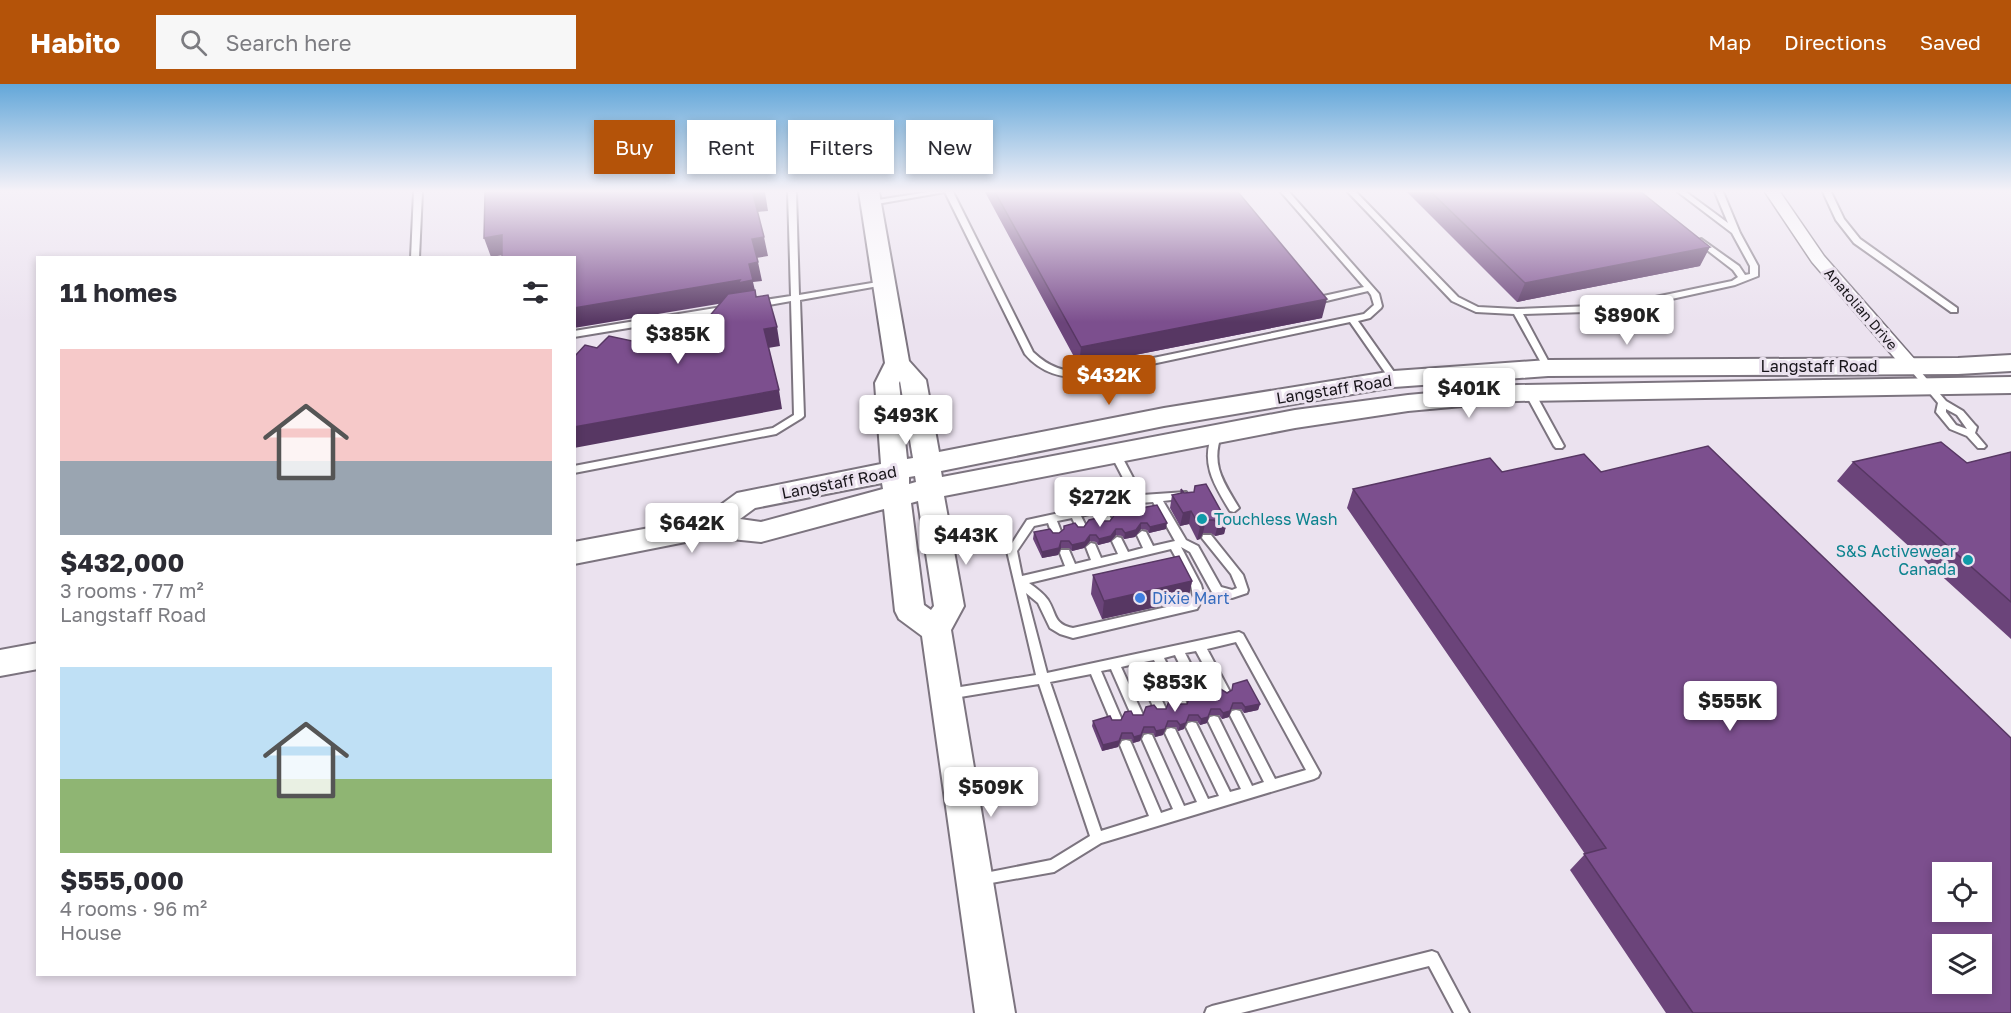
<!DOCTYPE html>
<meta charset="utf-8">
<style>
:root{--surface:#fff;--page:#f7f7f7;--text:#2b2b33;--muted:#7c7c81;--accent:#b45309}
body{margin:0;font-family:"Golos Text",sans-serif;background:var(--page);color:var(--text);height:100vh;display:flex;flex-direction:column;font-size:22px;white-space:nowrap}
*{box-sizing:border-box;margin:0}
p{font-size:20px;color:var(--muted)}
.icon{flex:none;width:33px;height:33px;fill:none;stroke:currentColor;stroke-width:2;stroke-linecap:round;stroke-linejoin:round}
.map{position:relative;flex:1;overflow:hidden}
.drawer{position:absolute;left:36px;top:172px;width:540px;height:720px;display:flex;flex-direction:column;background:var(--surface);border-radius:0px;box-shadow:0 3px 9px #0003}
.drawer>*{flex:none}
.banner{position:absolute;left:594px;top:36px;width:570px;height:54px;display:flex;gap:12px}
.tools{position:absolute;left:1932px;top:778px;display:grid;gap:12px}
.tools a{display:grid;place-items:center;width:60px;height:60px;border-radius:0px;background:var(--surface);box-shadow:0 3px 9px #0003;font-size:30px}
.price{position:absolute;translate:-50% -51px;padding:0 14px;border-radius:6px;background:#fff;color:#222;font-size:20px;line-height:39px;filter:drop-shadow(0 2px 3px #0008)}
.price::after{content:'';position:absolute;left:50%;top:36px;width:18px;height:14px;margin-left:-9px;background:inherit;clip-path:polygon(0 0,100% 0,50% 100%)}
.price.selected{background:var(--accent);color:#fff}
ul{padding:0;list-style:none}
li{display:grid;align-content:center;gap:12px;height:318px;padding:0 24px}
li span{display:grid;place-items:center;height:186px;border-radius:0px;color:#555}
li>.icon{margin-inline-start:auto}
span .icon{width:108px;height:108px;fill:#fffc;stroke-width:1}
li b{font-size:26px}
h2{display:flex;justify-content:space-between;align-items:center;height:72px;padding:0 24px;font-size:26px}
.chip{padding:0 21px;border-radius:0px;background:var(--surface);box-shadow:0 3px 9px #0003;font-size:21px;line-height:54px}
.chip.selected{background:var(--accent);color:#fff}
header{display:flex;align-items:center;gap:36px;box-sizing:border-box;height:84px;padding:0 30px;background:var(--accent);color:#fff}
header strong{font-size:28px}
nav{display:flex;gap:33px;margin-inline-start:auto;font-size:21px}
.search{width:420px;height:54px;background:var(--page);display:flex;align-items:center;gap:15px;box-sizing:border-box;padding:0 21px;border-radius:0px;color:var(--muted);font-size:22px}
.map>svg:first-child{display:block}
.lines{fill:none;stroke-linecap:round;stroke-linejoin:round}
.lane-casing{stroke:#7c747f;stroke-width:4}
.street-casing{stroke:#7c747f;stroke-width:3}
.secondary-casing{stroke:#7c747f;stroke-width:4}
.lane{fill:#fff;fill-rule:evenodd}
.street{fill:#fff;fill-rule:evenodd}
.secondary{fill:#fff;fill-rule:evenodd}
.wall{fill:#6b447a}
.shaded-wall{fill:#573763}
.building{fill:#7c4f8e;stroke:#573763;stroke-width:1.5;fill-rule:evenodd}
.culture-dot{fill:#0f9aa8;stroke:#ebe2ef;stroke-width:2}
.shop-dot{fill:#3f7fe0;stroke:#ebe2ef;stroke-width:2}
.labels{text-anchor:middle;stroke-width:6;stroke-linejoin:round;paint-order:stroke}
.far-street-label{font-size:14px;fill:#18151a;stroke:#ebe2ef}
.street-label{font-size:16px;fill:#18151a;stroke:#ebe2ef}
.culture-label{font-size:16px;fill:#0d838f;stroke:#ebe2ef;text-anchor:start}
.shop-label{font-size:16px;fill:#366cbe;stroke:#ebe2ef;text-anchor:start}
</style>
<header>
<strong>Habito</strong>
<div class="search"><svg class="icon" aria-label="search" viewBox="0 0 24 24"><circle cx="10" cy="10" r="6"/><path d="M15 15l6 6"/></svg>Search here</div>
<nav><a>Map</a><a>Directions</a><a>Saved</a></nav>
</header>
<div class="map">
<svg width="2011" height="929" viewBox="0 0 2011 929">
<rect width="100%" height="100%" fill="#ebe2ef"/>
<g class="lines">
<defs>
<path id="lane" d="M414 108H422L419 174H411Z
M788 108H796L799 211 884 197 888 199 884 201 800 216 804 332 802 334 776 350 574 389V382L773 344 794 331 791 217 758 223 754 220 758 217 791 212Z
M929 108H953L1033 268C1050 284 1064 288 1086 288L1364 230 1374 221 1371 211 1368 207 1322 218 1318 215 1319 213 1364 203 1281 108H1289L1379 210 1382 222 1381 224 1370 234 1358 237 1399 295 1394 298 1391 297 1350 238 1086 294C1062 294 1041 289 1025 270L945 108 871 121 867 119 871 117Z
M1348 108H1356L1458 213 1478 223 1517 225 1617 221 1732 197 1738 193 1733 186 1698 159 1697 157 1701 155 1739 182 1745 191 1750 190V182L1732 149 1678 108H1686L1728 139 1715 108H1723L1740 149 1758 182V192L1735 201 1617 227 1523 230 1552 284 1548 287 1544 284 1514 230 1476 228 1452 217Z
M1823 108H1831L1844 135 1860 155 1957 224V228H1951L1854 159 1836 136Z
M728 222 731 223V227L574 253V247Z
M1911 279 1914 280 1946 317 1963 327 1975 341 1977 343 1975 349 1986 362 1984 364H1978L1967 352 1950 345 1936 328 1938 319 1907 282ZM1946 325 1957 331 1967 345 1956 341 1946 328Z
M1530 306 1535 309 1564 362 1562 364H1556L1554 362 1525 309Z
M1217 346 1222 349C1210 381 1223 397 1239 424L1234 428 1230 427C1214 401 1199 377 1214 347Z
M1115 366 1120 369 1142 411 1186 408 1189 414 1188 417 1184 418 1179 415 1163 417 1186 456 1198 462 1221 503 1232 506 1237 504 1231 490 1202 454 1203 451H1211L1243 491 1248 506 1247 509 1232 514 1213 510 1190 468 1181 463 1201 501 1204 512 1197 525 1073 554 1060 550 1050 544 1038 519 1026 509 1047 589 1239 548 1243 550 1320 689 1318 693 1314 695 1101 759 1054 788 980 801 975 799 973 795 975 791 1051 776 1090 752 1039 600 948 615 944 613 942 610 944 607 948 605 1036 591 1007 467 1027 436 1133 413 1110 369ZM1153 418 1175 457 1153 462 1146 448 1142 447 1137 451 1143 464 1128 468 1121 454 1117 453 1112 457 1118 470 1101 474 1095 460 1091 459 1086 463 1091 476 1075 480 1069 466H1061L1060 469 1065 482 1022 492 1017 467 1034 442 1048 439 1053 453 1057 454 1062 450 1057 437 1072 434 1078 447 1082 448 1087 444 1081 432 1097 428 1104 441 1108 442 1113 438 1106 426 1139 419ZM1171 465 1191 501 1193 512 1189 518 1073 544C1053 540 1057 530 1048 516 1043 509 1036 504 1029 499ZM1236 558 1306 686 1275 695 1240 627 1236 626 1232 627 1230 631 1264 698 1252 702 1218 633 1214 632 1210 633 1208 637 1241 705 1230 708 1196 639 1192 638 1188 639 1186 643 1219 712 1208 715 1175 645 1171 644 1167 645 1165 649 1197 718 1184 722 1152 651 1148 650 1144 651 1142 655 1173 725 1161 729 1132 661 1130 657 1126 656 1122 657 1120 661 1149 732 1101 747 1050 598 1091 590 1112 640 1116 641 1120 640 1122 636 1101 587 1111 585 1133 635 1137 636 1141 635 1143 631 1121 583 1134 580 1156 629 1160 630 1164 629 1166 625 1144 578 1154 576 1177 624 1181 625 1185 624 1187 620 1164 574 1175 571 1198 618 1202 619 1206 618 1208 614 1185 569 1196 567 1220 611 1224 613 1228 611 1230 608 1207 565Z
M1432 867 1437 869 1469 929H1454L1429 882 1241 929H1205L1207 924 1212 922Z"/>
<path id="street" d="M1765 108H1780L1824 172 1917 278 1920 282 1917 286H1905L1812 178Z"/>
<path id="secondary" d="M859 108H879L909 277 926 296 939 368 1164 324 1394 287 1548 276 1958 274 2011 271V287L1958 290 1548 292 1394 303 1164 342 941 387 942 393 1295 326 1408 311 1517 301 2011 293V309L1517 317 1408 327 1295 344 944 412 964 522 951 546 1015 929H975L922 552 899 535 895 527 884 425 761 458 711 453 574 480V458L703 434 737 409 881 380 875 299 885 279ZM900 297 913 374 907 375 899 299ZM915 392 916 398 909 400V393ZM882 399 883 405 761 438 740 435 755 424ZM918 417 934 522 931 526 924 521 911 419Z
M38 559V585L0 592V566Z"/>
</defs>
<use href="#lane" class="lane-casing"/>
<use href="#street" class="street-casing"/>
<use href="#secondary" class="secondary-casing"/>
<use href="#lane" class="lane"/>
<use href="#street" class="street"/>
<use href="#secondary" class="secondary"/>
</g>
<path class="wall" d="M985 108H1238L1322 234 1079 282Z
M1407 108H1641L1700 182 1517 218Z
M2011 368V555L1837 397 1853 378 1967 379Z
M1502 388 2011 929H1666L1570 786 1585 770 1347 424 1353 405Z
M1181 405 1184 409 1227 438 1224 450 1215 452 1211 449H1203L1200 455 1197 456 1189 440 1180 442 1170 424 1172 411 1180 410Z
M1129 431 1166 445 1149 449 1147 446 1141 445 1135 453 1124 455 1122 452 1116 451 1110 458 1098 461 1096 458 1090 457 1084 464 1072 467 1069 464H1061L1058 471 1042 474 1033 455 1034 448 1059 449 1078 443H1084L1104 437H1110Z
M1093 491 1192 497 1188 516 1102 535 1091 510Z
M1227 609 1260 620 1258 626 1244 629 1241 625H1231L1229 633 1222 635 1219 631H1209L1207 639 1200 641 1197 637H1187L1184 645 1178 647 1176 643H1166L1163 651 1155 653 1153 649H1143L1140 657 1133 659 1131 655H1121L1118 663 1102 667 1092 642 1093 637 1121 636 1133 631H1143L1157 625H1166L1178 620H1187L1199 614H1208Z"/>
<path class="shaded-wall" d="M765 108 768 127 757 128 753 110Z
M502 151 510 170 491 173 484 154Z
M764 153 768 172 756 174 752 155Z
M1710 163 1700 182 1517 218 1525 199Z
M758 178 762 197 753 198 757 215 742 216 574 244V224L749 180Z
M1327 215 1322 234 1079 282 1081 263Z
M777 243 780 262 768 264 764 245Z
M779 306 782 325 574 364V343Z
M1191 427 1189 440 1180 442 1183 429Z
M1206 436 1203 449 1200 455 1197 456 1200 443Z
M1227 438 1224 450 1215 452 1218 440Z
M1141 439V445L1135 453 1124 455 1125 449Z
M1167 439 1166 445 1149 449 1150 443Z
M1116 445V451L1110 458 1098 461 1099 455Z
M1090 451V457L1084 464 1072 467V461Z
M1061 457V464L1058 471 1042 474V468Z
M1192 497 1188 516 1102 535 1104 517Z
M1233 619 1229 633 1222 635 1223 629Z
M1260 620 1258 626 1244 629 1245 623Z
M1211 625 1207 639 1200 641 1201 635Z
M1189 631 1184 645 1178 647 1180 641Z
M1168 637 1163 651 1155 653 1156 647Z
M1144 643 1140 657 1133 659 1134 653Z
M1122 649 1121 655 1118 663 1102 667 1103 661Z"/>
<path class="building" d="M485 108H765L753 110 764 153 752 155 758 178 749 180 753 196 738 199 740 196 574 224V174H502V151L484 154Z
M995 108H1238L1327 215 1081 263Z
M1431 108H1641L1710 163 1525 199Z
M755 206 756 213 768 211 777 243 764 245 779 306 574 343V273L585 261 597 264 609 252 632 257 642 246 668 252 678 241 698 246 728 210Z
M1941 358 1967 379 2011 368V518L1853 378Z
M1708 362 2011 654V929H1693L1584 770 1606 764 1353 405 1490 374 1502 388 1584 370 1601 388ZM1942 789H1982V828H1942ZM1942 861H1982V900H1942Z
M1206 400 1227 438 1218 440 1214 436H1206L1203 443H1200L1191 427 1183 429 1172 411 1182 409 1181 405 1184 409 1194 408 1195 402Z
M1157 421 1167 439 1150 443 1147 439H1141L1136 446 1125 449 1122 445H1116L1111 452 1099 455 1096 451H1090L1085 458 1072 461 1069 457H1061L1059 464 1042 468 1034 448 1050 445 1053 449H1059L1064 445V442L1075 439 1078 443H1084L1089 436 1101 433 1104 437H1110L1115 430 1127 428 1129 431H1135L1141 424Z
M1179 472 1192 497 1104 517 1093 491Z
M1247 596 1260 620 1245 623 1242 619H1233L1230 627 1223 629 1220 625H1211L1208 633 1201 635 1198 631H1189L1186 639 1180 641 1177 637H1168L1165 645 1156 647 1154 643H1144L1141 651 1134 653 1132 649H1122L1119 657 1103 661 1093 637 1110 632 1112 636H1121L1125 628 1131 627 1133 631H1143L1146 623 1154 621 1157 625H1166L1169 617 1175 616 1178 620H1187L1190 612 1196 610 1199 614H1208L1211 606 1219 604 1227 609 1232 606 1233 600Z"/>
<linearGradient id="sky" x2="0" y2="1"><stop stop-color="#63a7d9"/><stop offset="0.45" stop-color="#f6f2f8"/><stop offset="1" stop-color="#f6f2f8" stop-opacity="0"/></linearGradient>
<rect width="2011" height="238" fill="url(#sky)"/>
<g class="culture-dot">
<circle cx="1202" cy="435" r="6"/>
<circle cx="1968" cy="476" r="6"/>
</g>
<circle class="shop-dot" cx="1140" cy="514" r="6"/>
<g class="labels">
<g class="far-street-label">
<text transform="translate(1861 225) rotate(49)" y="5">Anatolian Drive</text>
</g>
<g class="street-label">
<text x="1819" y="288">Langstaff Road</text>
<text transform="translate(1334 305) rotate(-9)" y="6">Langstaff Road</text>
<text transform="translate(839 398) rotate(-11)" y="6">Langstaff Road</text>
</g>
<g class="culture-label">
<text x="1214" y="441">Touchless Wash</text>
<text x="1956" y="473" text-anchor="end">S&amp;S Activewear<tspan x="1956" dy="18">Canada</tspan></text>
</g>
<g class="shop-label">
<text x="1152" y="520">Dixie Mart</text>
</g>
</g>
</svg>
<div class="tools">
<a><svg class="icon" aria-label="locate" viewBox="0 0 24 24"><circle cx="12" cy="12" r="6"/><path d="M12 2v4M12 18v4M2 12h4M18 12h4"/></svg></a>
<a><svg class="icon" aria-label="layers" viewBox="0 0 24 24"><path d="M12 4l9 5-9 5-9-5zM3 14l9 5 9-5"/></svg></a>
</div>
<b class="price" style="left:1627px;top:262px">$890K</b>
<b class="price" style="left:678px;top:281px">$385K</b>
<b class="price selected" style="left:1109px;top:322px">$432K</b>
<b class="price" style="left:1469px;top:335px">$401K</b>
<b class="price" style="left:906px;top:362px">$493K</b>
<b class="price" style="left:1100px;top:444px">$272K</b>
<b class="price" style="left:692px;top:470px">$642K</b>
<b class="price" style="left:966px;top:482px">$443K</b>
<b class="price" style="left:1175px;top:629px">$853K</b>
<b class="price" style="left:1730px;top:648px">$555K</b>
<b class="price" style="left:991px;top:734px">$509K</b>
<div class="banner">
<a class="chip selected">Buy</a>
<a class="chip">Rent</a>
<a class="chip">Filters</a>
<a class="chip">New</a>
</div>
<section class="drawer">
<h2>11 homes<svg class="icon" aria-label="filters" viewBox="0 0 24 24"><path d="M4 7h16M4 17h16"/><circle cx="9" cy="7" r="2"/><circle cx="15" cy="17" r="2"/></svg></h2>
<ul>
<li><span style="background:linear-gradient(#f6c9c9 60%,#9aa5b1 0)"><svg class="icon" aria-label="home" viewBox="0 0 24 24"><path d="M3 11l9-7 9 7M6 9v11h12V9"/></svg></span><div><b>$432,000</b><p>3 rooms · 77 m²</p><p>Langstaff Road</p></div></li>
<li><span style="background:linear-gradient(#bfe0f5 60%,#8fb573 0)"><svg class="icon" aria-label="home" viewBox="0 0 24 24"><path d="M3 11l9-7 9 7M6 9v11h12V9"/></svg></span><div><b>$555,000</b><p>4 rooms · 96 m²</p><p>House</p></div></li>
</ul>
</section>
</div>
